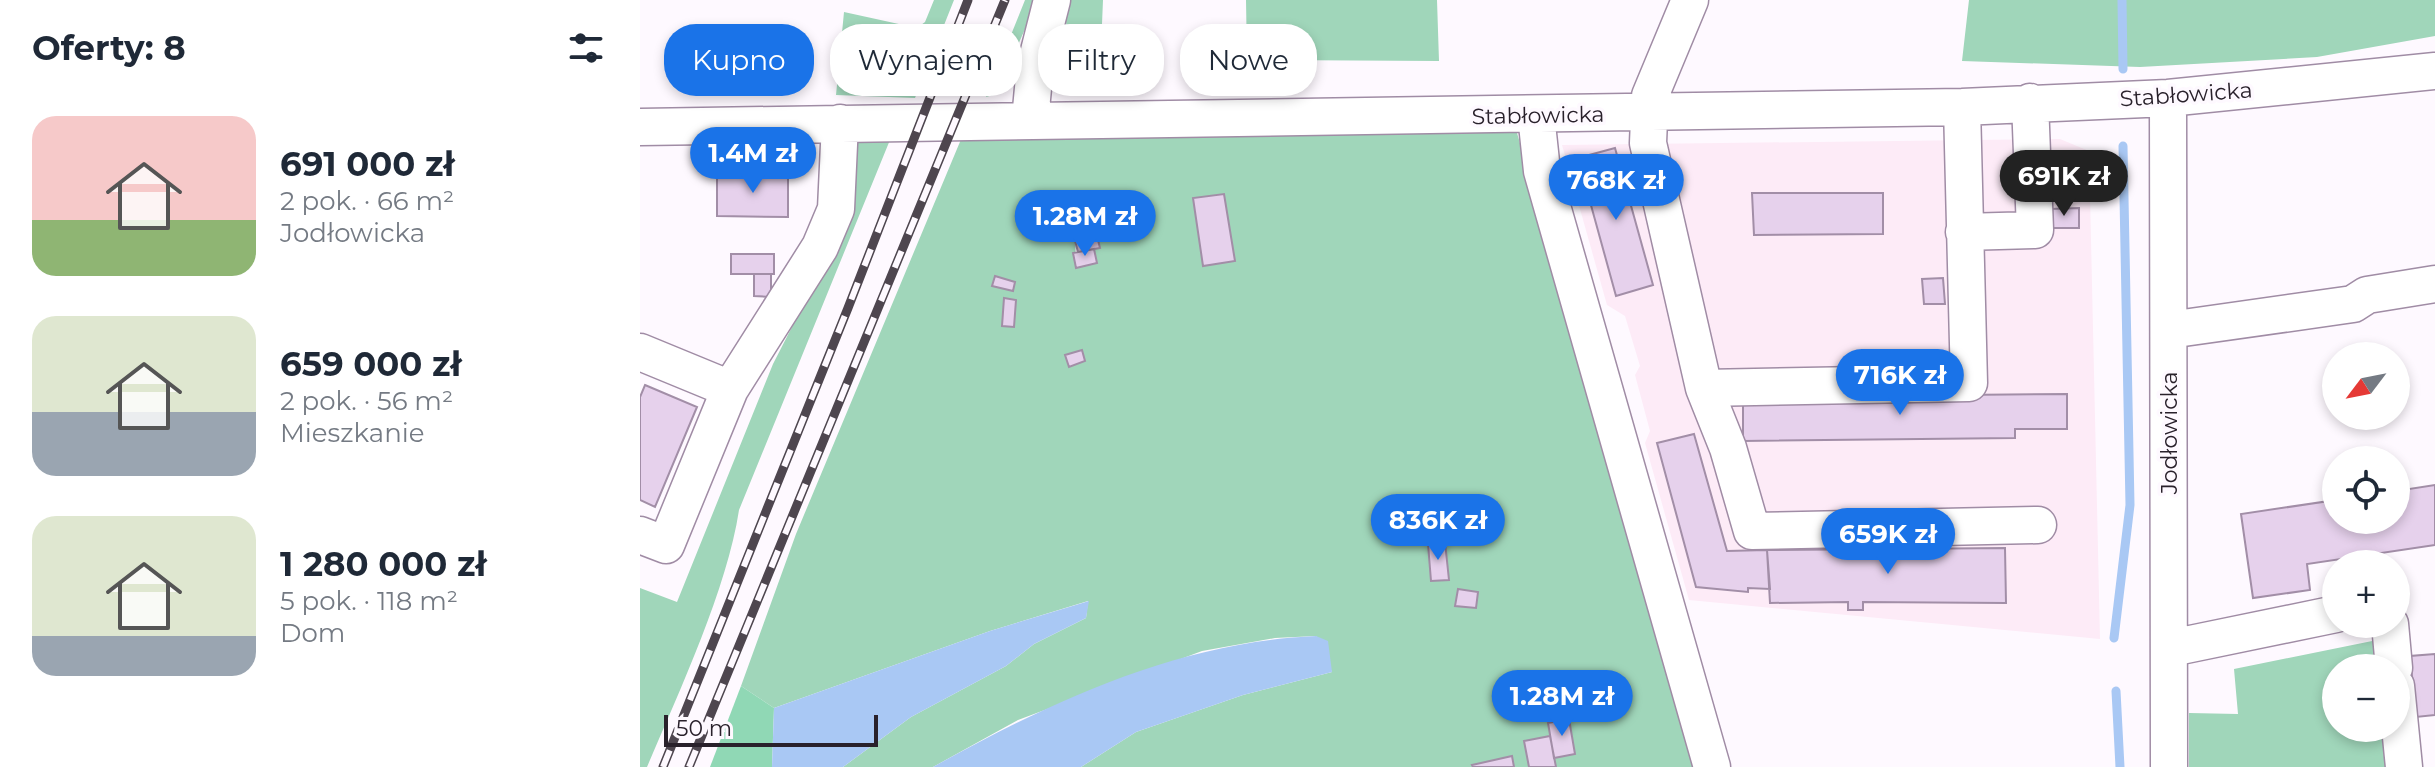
<!DOCTYPE html>
<html lang="pl">
<meta charset="utf-8">
<style>
:root{--surface:#fff;--page:#f6f6f7;--text:#1f2937;--muted:#747a83;--accent:#1a73e8}
body{margin:0;font-family:Montserrat,sans-serif;background:var(--page);color:var(--text);height:100vh;display:flex;flex-direction:column;font-size:30px;white-space:nowrap}
*{box-sizing:border-box;margin:0}
p{font-size:26px;color:var(--muted)}
.icon{flex:none;width:44px;height:44px;fill:none;stroke:currentColor;stroke-width:2;stroke-linecap:round;stroke-linejoin:round}
.map{position:relative;flex:1;overflow:hidden}
.side{display:flex;flex-direction:column;background:var(--surface);width:640px}
.side>*{flex:none}
.top-card{position:absolute;left:24px;top:24px;width:760px;height:72px;display:flex;gap:16px}
.needle{width:52px;rotate:238deg}
.controls{position:absolute;left:1682px;top:342px;display:grid;gap:16px}
.controls a{display:grid;place-items:center;width:88px;height:88px;border-radius:50%;background:var(--surface);box-shadow:0 4px 12px #0003;font-size:40px}
.scale{position:absolute;left:24px;bottom:20px;width:214px;box-sizing:border-box;padding-left:8px;border:4px solid #29212b;border-top:0;font-size:22px;line-height:28px;white-space:nowrap;color:#29212b;-webkit-text-stroke:6px #fef9ff;paint-order:stroke}
.price{position:absolute;translate:-50% -68px;padding:0 18px;border-radius:28px;background:var(--accent);color:#fff;font-size:26px;line-height:52px;filter:drop-shadow(0 2px 4px #0008)}
.price::after{content:'';position:absolute;left:50%;top:48px;width:24px;height:18px;margin-left:-12px;background:inherit;clip-path:polygon(0 0,100% 0,50% 100%)}
.price.active{background:#222;color:#fff}
ul{padding:0;list-style:none}
li{display:flex;align-items:center;gap:24px;height:200px;padding:0 32px}
li span{display:grid;place-items:center;flex:none;width:224px;height:160px;border-radius:24px;color:#555}
li>.icon{margin-inline-start:auto}
span .icon{width:96px;height:96px;fill:#fffc;stroke-width:1}
li b{font-size:34px}
h2{display:flex;justify-content:space-between;align-items:center;height:96px;padding:0 32px;font-size:34px}
.tag{padding:0 28px;border-radius:32px;background:var(--surface);box-shadow:0 4px 12px #0003;font-size:28px;line-height:72px}
.tag.active{background:var(--accent);color:#fff}
main{display:flex;flex:1;min-height:0}
.map>svg:first-child{display:block}
.industrial{fill:#fdebf7}
.green{fill:#a0d6ba;fill-rule:evenodd}
.forest{fill:#90d8b5}
.water{fill:#a9c8f4}
.lines{fill:none;stroke-linecap:round;stroke-linejoin:round}
.stream{stroke:#a9c8f4;stroke-width:9}
.building{fill:#e6d1ec;stroke:#a28ea7;stroke-width:2}
.minor-casing{stroke:#a08ca5;stroke-width:39}
.minor{stroke:#fff;stroke-width:36}
.rail-casing{stroke:#4e464f;stroke-width:9}
.rail{stroke:#fef9ff;stroke-width:6;stroke-dasharray:18;stroke-linecap:butt}
.labels{text-anchor:middle;stroke-width:7;stroke-linejoin:round;paint-order:stroke}
.street-label{font-size:22px;fill:#29212b;stroke:#fef9ff}
</style>
<main>
<section class="side">
<h2>Oferty: 8<svg class="icon" aria-label="filters" viewBox="0 0 24 24"><path d="M4 7h16M4 17h16"/><circle cx="9" cy="7" r="2"/><circle cx="15" cy="17" r="2"/></svg></h2>
<ul>
<li><span style="background:linear-gradient(#f6c9c9 65%,#8fb573 0)"><svg class="icon" aria-label="home" viewBox="0 0 24 24"><path d="M3 11l9-7 9 7M6 9v11h12V9"/></svg></span><div><b>691 000 zł</b><p>2 pok. · 66 m²</p><p>Jodłowicka</p></div></li>
<li><span style="background:linear-gradient(#dfe7d0 60%,#9aa5b1 0)"><svg class="icon" aria-label="home" viewBox="0 0 24 24"><path d="M3 11l9-7 9 7M6 9v11h12V9"/></svg></span><div><b>659 000 zł</b><p>2 pok. · 56 m²</p><p>Mieszkanie</p></div></li>
<li><span style="background:linear-gradient(#dfe7d0 75%,#9aa5b1 0)"><svg class="icon" aria-label="home" viewBox="0 0 24 24"><path d="M3 11l9-7 9 7M6 9v11h12V9"/></svg></span><div><b>1 280 000 zł</b><p>5 pok. · 118 m²</p><p>Dom</p></div></li>
</ul>
</section>
<div class="map">
<svg width="1795" height="767" viewBox="0 0 1795 767">
<rect width="100%" height="100%" fill="#fef9ff"/>
<path class="industrial" d="M1420 139 1449 151 1460 639 1049 600 1005 443 1010 431 995 375 1000 366 985 316 967 305 922 145Z"/>
<path class="green" d="M294 0H314L275 98 196 95 204 12 277 28 285 22Z
M385 0H398L356 94 346 97Z
M425 0H463L459 96 440 87 428 60Z
M606 0H797L799 61 607 60Z
M1329 0H1795V36L1677 57 1500 67 1322 61Z
M875 126 1060 767H916L914 758 935 754 929 720 908 723 910 736 884 741 889 767H874L872 756 833 767H441L496 732 603 695 692 672 676 636 635 638 562 651 378 720 293 767H203L271 717 366 666 394 644 446 618 448 601 350 631 134 708 101 686 156 534 322 137ZM456 232 460 247 454 249 457 263 436 268 435 237ZM805 543 808 580 791 581 788 544Z
M252 135 99 510C87 589 39 692 7 767H0V588L37 602 133 364 195 243 207 137Z
M1742 639 1744 668H1696V728H1750L1754 767H1549V713L1598 714 1594 669Z"/>
<path class="forest" d="M101 686 134 708 132 767H70Z"/>
<path class="water" d="M449 601 446 618 394 644 366 666 271 717 203 767H132L134 708 350 631Z
M676 636 688 641 692 672 603 695 496 732 441 767H293C412 701 538 642 676 636Z"/>
<g class="lines">
<path class="stream" d="M1482 0 1483 69
M1474 638 1490 505 1483 146
M1476 691 1480 767"/>
</g>
<path class="building" d="M975 148 1013 285 976 296 938 158Z
M90 170H101L100 176H125V170H137L136 176 148 177V217L77 216V176L89 175Z
M1112 193H1243V234L1114 235Z
M584 194 595 261 563 266 553 198Z
M1439 208V228H1410L1409 209Z
M456 232 460 248 438 252 434 237Z
M454 249 457 263 436 268 433 253Z
M91 254H134V274H91Z
M114 274H131V297L114 296Z
M355 276 375 282 373 291 352 286Z
M1303 278 1305 304H1284L1282 279Z
M364 298 376 300 374 327 362 326Z
M442 350 445 361 429 367 425 355Z
M5 385 57 407 15 507 0 500V397Z
M1427 394V429H1375V438L1103 441V397Z
M1054 434 1087 551 1127 550 1130 589 1108 588V592L1056 587 1017 443Z
M1795 485V545L1667 564 1670 590 1613 598 1601 514 1696 500V520H1756V491Z
M805 542 809 580 791 581 788 544Z
M1365 548 1366 603 1223 602V610H1208V602L1130 603 1127 550Z
M818 589 838 592 836 608 815 606Z
M1795 654V715L1776 717 1770 656Z
M929 719 935 754 914 758 908 723Z
M910 736 916 767H889L884 741Z
M872 756 874 767H833L832 765Z"/>
<g class="lines">
<defs>
<path id="minor" d="M1050 0 1010 96 1008 143 1064 388 1329 383 1322 107
M1528 98 1529 767
M896 115 902 171 1072 767
M390 120 395 67 412 0
M0 127 1322 107 1528 98 1795 71
M1324 232 1395 230 1390 102
M1529 330 1713 304 1727 295 1795 284
M0 352 90 389
M1064 388 1088 448 1112 531 1398 525
M0 535 26 545 90 389 180 247 196 209 200 123
M1750 624 1754 668
M1531 648 1696 614
M1756 686 1764 767"/>
</defs>
<use href="#minor" class="minor-casing"/>
<use href="#minor" class="minor"/>
<defs>
<path id="rail" d="M23 767 208 308 328 0
M49 767 365 0"/>
</defs>
<use href="#rail" class="rail-casing"/>
<use href="#rail" class="rail"/>
</g>
<g class="labels">
<g class="street-label">
<text transform="translate(1546 94) rotate(-4)" y="8">Stabłowicka</text>
<text transform="translate(898 115) rotate(-1)" y="8">Stabłowicka</text>
<text transform="translate(1529 433) rotate(-90)" y="8">Jodłowicka</text>
</g>
</g>
</svg>
<div class="controls">
<a><svg class="needle" viewBox="-14 -14 28 28"><path d="M0-13l5 13h-10z" fill="#e53935"/><path d="M0 13l5-13h-10z" fill="#747a83"/></svg></a>
<a><svg class="icon" aria-label="locate" viewBox="0 0 24 24"><circle cx="12" cy="12" r="6"/><path d="M12 2v4M12 18v4M2 12h4M18 12h4"/></svg></a>
<a>+</a>
<a>−</a>
</div>
<div class="scale">50 m</div>
<b class="price" style="left:113px;top:195px">1.4M zł</b>
<b class="price active" style="left:1424px;top:218px">691K zł</b>
<b class="price" style="left:976px;top:222px">768K zł</b>
<b class="price" style="left:445px;top:258px">1.28M zł</b>
<b class="price" style="left:1260px;top:417px">716K zł</b>
<b class="price" style="left:798px;top:562px">836K zł</b>
<b class="price" style="left:1248px;top:576px">659K zł</b>
<b class="price" style="left:922px;top:738px">1.28M zł</b>
<div class="top-card">
<a class="tag active">Kupno</a>
<a class="tag">Wynajem</a>
<a class="tag">Filtry</a>
<a class="tag">Nowe</a>
</div>
</div>
</main>
